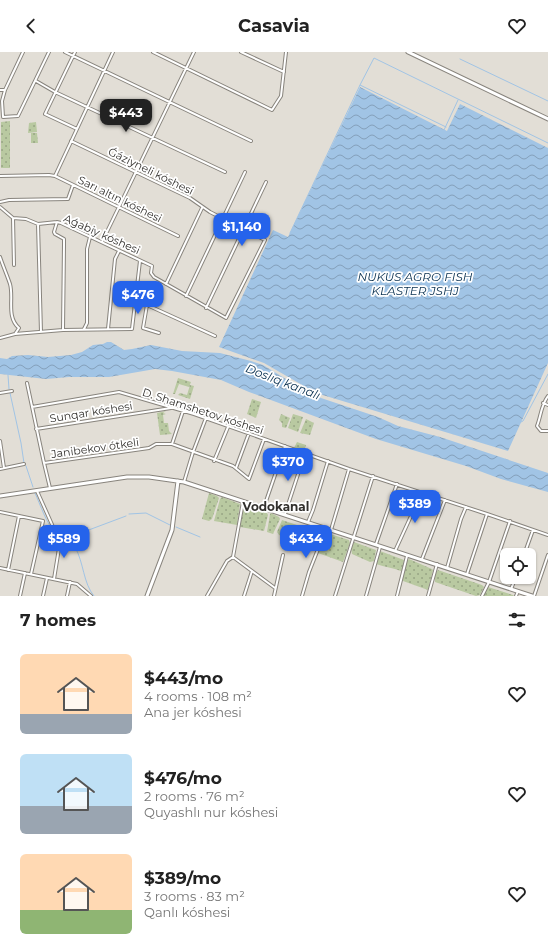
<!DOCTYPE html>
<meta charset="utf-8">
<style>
:root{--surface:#fff;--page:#f2f2f2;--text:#222;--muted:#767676;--accent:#2563eb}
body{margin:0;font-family:Montserrat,sans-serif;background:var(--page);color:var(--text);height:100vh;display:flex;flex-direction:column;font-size:15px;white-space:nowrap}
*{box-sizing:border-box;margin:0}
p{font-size:13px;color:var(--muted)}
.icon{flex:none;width:22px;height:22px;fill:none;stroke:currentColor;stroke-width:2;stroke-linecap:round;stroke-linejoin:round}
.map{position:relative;height:544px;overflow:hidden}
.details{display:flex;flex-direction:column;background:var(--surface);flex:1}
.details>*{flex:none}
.tools{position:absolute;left:500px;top:496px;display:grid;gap:8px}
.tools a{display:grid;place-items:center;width:36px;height:36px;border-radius:6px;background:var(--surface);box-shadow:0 1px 3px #0004;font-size:20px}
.price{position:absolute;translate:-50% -34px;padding:0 9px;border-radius:8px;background:var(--accent);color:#fff;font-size:13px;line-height:26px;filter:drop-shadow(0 1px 2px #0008)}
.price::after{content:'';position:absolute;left:50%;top:24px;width:12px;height:9px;margin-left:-6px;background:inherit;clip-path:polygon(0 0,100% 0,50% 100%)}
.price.selected{background:#222;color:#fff}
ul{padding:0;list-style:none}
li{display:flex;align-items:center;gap:12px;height:100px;padding:0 20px}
li span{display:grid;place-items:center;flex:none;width:112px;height:80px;border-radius:6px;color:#555}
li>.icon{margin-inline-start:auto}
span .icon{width:48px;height:48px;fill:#fffc;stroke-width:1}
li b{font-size:17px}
h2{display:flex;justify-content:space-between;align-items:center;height:48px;padding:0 20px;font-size:17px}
header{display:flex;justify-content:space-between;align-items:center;height:52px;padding:0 20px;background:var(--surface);font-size:18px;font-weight:700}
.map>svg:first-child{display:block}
.grass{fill:url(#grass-dots)}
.water{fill:url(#water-waves)}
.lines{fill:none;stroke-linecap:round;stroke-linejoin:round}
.stream{stroke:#a1c4e5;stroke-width:1}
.street-casing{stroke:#88847d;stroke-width:4}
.secondary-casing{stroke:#88847d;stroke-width:5}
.street{stroke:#fff;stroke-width:2}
.secondary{stroke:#fff;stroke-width:3}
.labels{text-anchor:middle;stroke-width:3.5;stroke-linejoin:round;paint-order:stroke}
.street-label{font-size:11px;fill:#32302d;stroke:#fff}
.water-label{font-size:12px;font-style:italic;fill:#062e4e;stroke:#fff}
.neighbourhood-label{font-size:12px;font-weight:bold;fill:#32302d;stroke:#fff}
</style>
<header><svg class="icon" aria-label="back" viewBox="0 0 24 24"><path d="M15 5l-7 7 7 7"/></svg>Casavia<svg class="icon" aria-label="heart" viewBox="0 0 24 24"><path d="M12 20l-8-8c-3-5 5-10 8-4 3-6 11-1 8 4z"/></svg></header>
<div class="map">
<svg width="548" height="544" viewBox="0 0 548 544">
<defs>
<pattern id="grass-dots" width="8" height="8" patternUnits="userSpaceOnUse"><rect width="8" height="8" fill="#b9c9a1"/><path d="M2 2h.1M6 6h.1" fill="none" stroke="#97a484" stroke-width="1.8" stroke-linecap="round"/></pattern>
<pattern id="water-waves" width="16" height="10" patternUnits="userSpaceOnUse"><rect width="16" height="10" fill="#a1c4e5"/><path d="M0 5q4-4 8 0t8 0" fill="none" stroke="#84a0ba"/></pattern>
</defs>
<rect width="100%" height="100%" fill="#e2ded6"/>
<path class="grass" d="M10 69V116H1V70Z
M36 70 37 80 28 81 29 71Z
M31 81H37L38 91H31Z
M178 326 191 330 189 335 179 332 175 342H173Z
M190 333 194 334 190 347 178 343 180 341 187 343Z
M252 347 261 350 256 366 247 362Z
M166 359 163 361 166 362 163 363 164 371H168L169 379 172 382 160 383 157 361Z
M281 362 290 366 286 376 282 375V371L279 368Z
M293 362 303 365 298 380 288 376Z
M306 367 314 371 310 383 300 381Z
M297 390 306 393 304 399 294 396Z
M209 441 217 444 219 446 212 467 209 469 202 467Z
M222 445 240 452 237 473 214 469 220 447Z
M246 454 267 461 268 463 264 479 240 475 243 455Z
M271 461 279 465 280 467 273 482 267 480 270 462Z
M282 468 306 476 300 492 279 483 277 480Z
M307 476 312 478 306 495 302 494V492Z
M314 479 322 482 315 499 307 495Z
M327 481 349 488 350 491 343 510 318 501Z
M354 490 376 498 374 509 370 510 352 502 351 496Z
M380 499 404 508 403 518 401 519C393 516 385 515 376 512Z
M409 507 432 517 433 518 428 538 403 529 402 528 406 510Z
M438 518 482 533 484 535 480 543 476 544 435 530V522Z
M488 535 513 543 514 544H483Z"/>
<path class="water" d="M360 35 447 79 460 52 548 96V311L508 399 316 341 264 311 219 295 273 178 288 185Z
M107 290H111L124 298 132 297 151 293 182 299 220 301 251 309 263 313 312 343 378 365 398 374 440 385 548 421V440L501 427 466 414 376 387 249 340 221 328 172 319 155 317 109 325H69L46 327 0 322V306L7 307 12 304 28 303 48 305 71 303 82 300 93 293 103 292Z"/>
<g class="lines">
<path class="stream" d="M460 7 548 49
M360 33 374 6 548 91
M444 78 458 48
M290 181 360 33 446 75
M8 323 9 337
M10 341 21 391 24 411
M521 370 523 369 548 322
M26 414 33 435
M35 441C40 452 47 473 55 480 63 486 68 485 75 495 84 511 83 531 94 544
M129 462 146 461 170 473
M176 475 200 485
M70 485 126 464"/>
<defs>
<path id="street" d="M23 0 5 38 2 49 3 65 18 64 49 0
M65 0 251 89
M75 0 45 62 77 77
M153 0 272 58 281 44 286 0
M241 0 284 20
M36 29 55 40 225 120
M0 38H5
M0 124 49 123 55 124 178 184
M55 124 113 0
M0 150 9 148 68 147 73 133
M0 155 13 166 26 167 38 172 57 170 61 171 152 214 151 221 154 225 226 266 265 188 210 160 190 146 71 89
M13 166 14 213
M57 170 54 180 55 182 64 187V193L63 278
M38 172 41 280
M102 190 194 0
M0 205C3 214 7 223 10 232 14 246 6 265 19 276L15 282
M166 232 202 156
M186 244 245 120
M135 249 147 253 215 284
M147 253 143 276 159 281
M206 256 266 130
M84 277 87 271V197L90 185
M108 277 115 207 119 199
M0 286 15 282 63 278 132 277 140 209
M27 331 44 411 50 436
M0 341 12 339
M548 344C541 353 541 364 537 374L541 379H548
M543 351 548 353
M32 355 119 340 194 362 349 417 487 462 548 483
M36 377 171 356
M0 389 4 416
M172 392 183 359
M214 409 228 375
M44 411 149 396 156 392H172L233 414 249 427 264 387
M236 416 249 381
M0 417 24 412
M184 430 193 400 206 366
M37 439 54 477
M264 455 285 394
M0 460 43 469 31 522
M285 462 305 401
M308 470 313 458 328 409
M331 478 349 417
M376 492 397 432
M395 499 422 440
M524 503 533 478
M233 505 275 536
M422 507 445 448
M0 516 77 532 91 544
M447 516 461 467 466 455
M8 518 19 464
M467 522 487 462
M54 527 61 484
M511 537 516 525
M20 544 25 521
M43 544 47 526
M67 544 70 530
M207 544 227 509 233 505 243 450
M244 544 252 519
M274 544 283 503
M302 544 309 520 326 477
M335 544 373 424
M366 544 380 495
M397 544 407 504
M428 544 437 512
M482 544 489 530 510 469
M516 544 518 539
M534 544 548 503"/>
<path id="secondary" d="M408 0 548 67
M0 444 127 425H149L184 430 532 544
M147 544 172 478 178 429"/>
</defs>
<use href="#street" class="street-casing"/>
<use href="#secondary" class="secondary-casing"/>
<use href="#street" class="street"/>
<use href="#secondary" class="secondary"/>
</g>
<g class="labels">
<g class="street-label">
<text transform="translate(151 119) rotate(26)" y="4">Ǵáziyneli kóshesi</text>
<text transform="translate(120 147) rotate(26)" y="4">Sarı altın kóshesi</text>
<text transform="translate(102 182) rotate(24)" y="4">Aǵabiy kóshesi</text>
<text transform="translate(203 359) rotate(18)" y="4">D. Shamshetov kóshesi</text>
<text transform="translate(91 360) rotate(-9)" y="4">Sunqar kóshesi</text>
<text transform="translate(95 396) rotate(-8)" y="4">Janibekov ótkeli</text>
</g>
<g class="water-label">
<text x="415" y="229">NUKUS AGRO FISH<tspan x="415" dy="14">KLASTER JSHJ</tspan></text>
<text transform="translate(283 330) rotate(21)" y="4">Doslıq kanalı</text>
</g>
<g class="neighbourhood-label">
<text x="276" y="459">Vodokanal</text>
</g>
</g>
</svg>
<div class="tools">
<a><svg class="icon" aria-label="locate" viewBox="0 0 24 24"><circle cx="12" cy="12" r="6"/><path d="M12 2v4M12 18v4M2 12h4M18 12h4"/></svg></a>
</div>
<b class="price selected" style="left:126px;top:81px">$443</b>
<b class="price" style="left:242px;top:195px">$1,140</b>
<b class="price" style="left:138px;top:263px">$476</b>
<b class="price" style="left:288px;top:430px">$370</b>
<b class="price" style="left:415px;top:472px">$389</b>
<b class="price" style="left:64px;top:507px">$589</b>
<b class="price" style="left:306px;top:507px">$434</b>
</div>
<section class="details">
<h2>7 homes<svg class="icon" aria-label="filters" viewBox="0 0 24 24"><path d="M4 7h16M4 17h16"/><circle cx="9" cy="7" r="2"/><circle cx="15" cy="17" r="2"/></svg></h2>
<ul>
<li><span style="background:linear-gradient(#ffd9b3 75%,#9aa5b1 0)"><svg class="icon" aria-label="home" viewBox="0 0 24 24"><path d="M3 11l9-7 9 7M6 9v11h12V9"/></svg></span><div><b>$443/mo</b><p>4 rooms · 108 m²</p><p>Ana jer kóshesi</p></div><svg class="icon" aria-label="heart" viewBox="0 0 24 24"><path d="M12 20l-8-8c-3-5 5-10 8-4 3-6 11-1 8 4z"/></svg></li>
<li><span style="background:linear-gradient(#bfe0f5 65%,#9aa5b1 0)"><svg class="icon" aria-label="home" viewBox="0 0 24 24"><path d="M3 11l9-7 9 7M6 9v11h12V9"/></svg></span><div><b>$476/mo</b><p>2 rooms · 76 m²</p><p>Quyashlı nur kóshesi</p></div><svg class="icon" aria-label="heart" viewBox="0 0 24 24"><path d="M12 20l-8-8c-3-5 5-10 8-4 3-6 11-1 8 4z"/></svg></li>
<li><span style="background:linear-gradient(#ffd9b3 70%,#8fb573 0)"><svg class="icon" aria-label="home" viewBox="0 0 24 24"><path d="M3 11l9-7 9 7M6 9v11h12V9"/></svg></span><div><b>$389/mo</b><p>3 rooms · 83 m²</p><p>Qanlı kóshesi</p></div><svg class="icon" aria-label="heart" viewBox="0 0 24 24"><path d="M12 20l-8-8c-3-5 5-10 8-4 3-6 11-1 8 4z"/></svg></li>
</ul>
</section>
